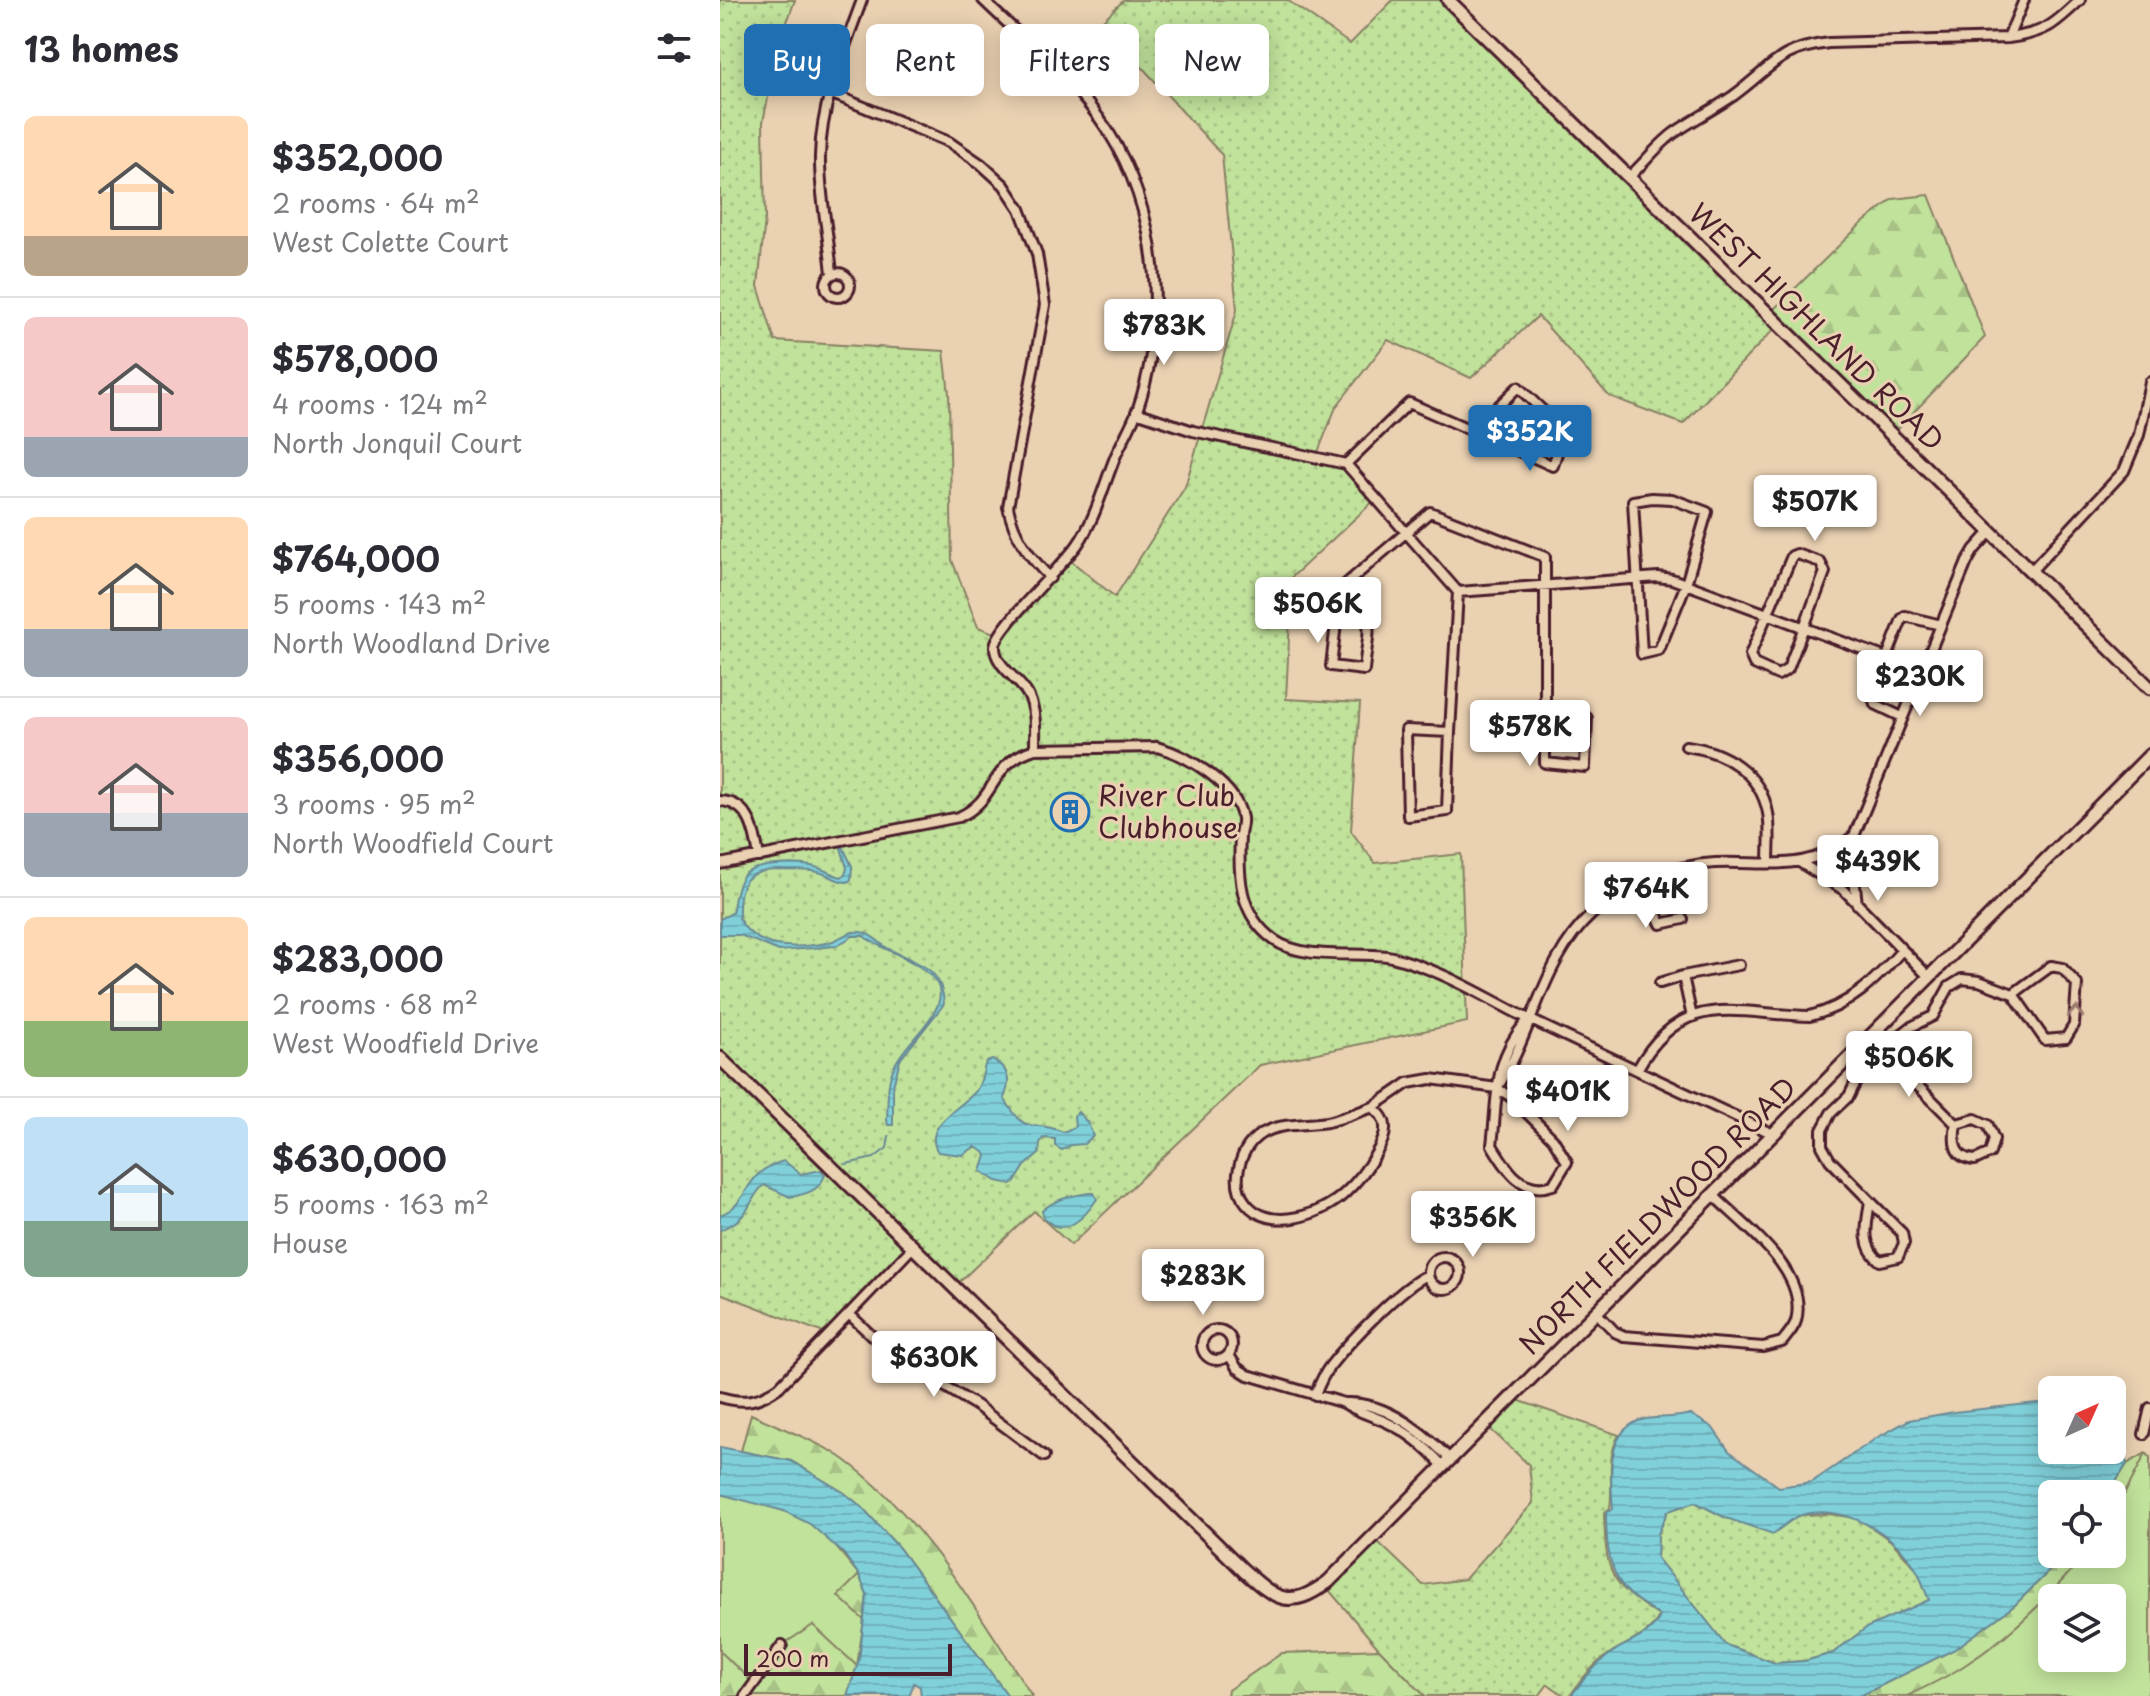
<!DOCTYPE html>
<meta charset="utf-8">
<style>
:root{--surface:#fff;--page:#f7f7f7;--text:#2b2b33;--muted:#7c7c81;--line:#e1e1e2;--accent:#1f6fb2}
body{margin:0;font-family:"Playpen Sans",sans-serif;background:var(--page);color:var(--text);height:100vh;display:flex;flex-direction:column;font-size:30px;white-space:nowrap}
*{box-sizing:border-box;margin:0}
p{font-size:26px;color:var(--muted)}
.icon{flex:none;width:44px;height:44px;fill:none;stroke:currentColor;stroke-width:2;stroke-linecap:round;stroke-linejoin:round}
.map{position:relative;flex:1;overflow:hidden}
.sheet{display:flex;flex-direction:column;background:var(--surface);width:720px}
.sheet>*{flex:none}
.top-card{position:absolute;left:24px;top:24px;width:760px;height:72px;display:flex;gap:16px}
.needle{width:52px;rotate:45deg}
.fabs{position:absolute;left:1318px;top:1376px;display:grid;gap:16px}
.fabs a{display:grid;place-items:center;width:88px;height:88px;border-radius:12px;background:var(--surface);box-shadow:0 4px 20px #0003;font-size:40px}
.scale{position:absolute;left:24px;bottom:20px;width:208px;box-sizing:border-box;padding-left:8px;border:4px solid #4a1f2b;border-top:0;font-size:22px;line-height:28px;white-space:nowrap;color:#4a1f2b;-webkit-text-stroke:6px #ead1b2;paint-order:stroke}
.price{position:absolute;translate:-50% -68px;padding:0 18px;border-radius:8px;background:#fff;color:#222;font-size:26px;line-height:52px;filter:drop-shadow(0 2px 4px #0008)}
.price::after{content:'';position:absolute;left:50%;top:48px;width:24px;height:18px;margin-left:-12px;background:inherit;clip-path:polygon(0 0,100% 0,50% 100%)}
.price.on{background:var(--accent);color:#fff}
ul{padding:0;list-style:none}
li{display:flex;align-items:center;gap:24px;height:200px;padding:0 24px}
li+li{border-top:2px solid var(--line)}
li span{display:grid;place-items:center;flex:none;width:224px;height:160px;border-radius:12px;color:#555}
li>.icon{margin-inline-start:auto}
span .icon{width:96px;height:96px;fill:#fffc;stroke-width:1}
li b{font-size:34px}
h2{display:flex;justify-content:space-between;align-items:center;height:96px;padding:0 24px;font-size:34px}
.pill{padding:0 28px;border-radius:12px;background:var(--surface);box-shadow:0 4px 20px #0003;font-size:28px;line-height:72px}
.pill.on{background:var(--accent);color:#fff}
main{display:flex;flex:1;min-height:0}
.map>svg:first-child{display:block}
.grass{fill:url(#grass-dots);stroke:#868063;stroke-width:2}
.forest{fill:url(#forest-firs);stroke:#868063;stroke-width:2;fill-rule:evenodd}
.park{fill:#c1e29b;stroke:#868063;stroke-width:2;fill-rule:evenodd}
.water{fill:url(#water-rules);stroke:#6a8994;stroke-width:2;fill-rule:evenodd}
.lines{fill:none;stroke-linecap:round;stroke-linejoin:round}
.stream{stroke:#6a8994;stroke-width:2}
.street-casing{stroke:#4a1f2b;stroke-width:14}
.secondary-casing{stroke:#4a1f2b;stroke-width:17}
.street{stroke:#ead1b2;stroke-width:8}
.secondary{stroke:#ead1b2;stroke-width:11}
.oneway{stroke:#9a786e}
.labels{text-anchor:middle;stroke-width:6;stroke-linejoin:round;paint-order:stroke}
.street-label{font-size:28px;fill:#4a1f2b;stroke:#ead1b2}
.poi-label{font-size:28px;fill:#4a1f2b;stroke:#ead1b2;text-anchor:start}
</style>
<main>
<section class="sheet">
<h2>13 homes<svg class="icon" aria-label="filters" viewBox="0 0 24 24"><path d="M4 7h16M4 17h16"/><circle cx="9" cy="7" r="2"/><circle cx="15" cy="17" r="2"/></svg></h2>
<ul>
<li><span style="background:linear-gradient(#ffd9b3 75%,#b9a48a 0)"><svg class="icon" aria-label="home" viewBox="0 0 24 24"><path d="M3 11l9-7 9 7M6 9v11h12V9"/></svg></span><div><b>$352,000</b><p>2 rooms · 64 m²</p><p>West Colette Court</p></div></li>
<li><span style="background:linear-gradient(#f6c9c9 75%,#9aa5b1 0)"><svg class="icon" aria-label="home" viewBox="0 0 24 24"><path d="M3 11l9-7 9 7M6 9v11h12V9"/></svg></span><div><b>$578,000</b><p>4 rooms · 124 m²</p><p>North Jonquil Court</p></div></li>
<li><span style="background:linear-gradient(#ffd9b3 70%,#9aa5b1 0)"><svg class="icon" aria-label="home" viewBox="0 0 24 24"><path d="M3 11l9-7 9 7M6 9v11h12V9"/></svg></span><div><b>$764,000</b><p>5 rooms · 143 m²</p><p>North Woodland Drive</p></div></li>
<li><span style="background:linear-gradient(#f6c9c9 60%,#9aa5b1 0)"><svg class="icon" aria-label="home" viewBox="0 0 24 24"><path d="M3 11l9-7 9 7M6 9v11h12V9"/></svg></span><div><b>$356,000</b><p>3 rooms · 95 m²</p><p>North Woodfield Court</p></div></li>
<li><span style="background:linear-gradient(#ffd9b3 65%,#8fb573 0)"><svg class="icon" aria-label="home" viewBox="0 0 24 24"><path d="M3 11l9-7 9 7M6 9v11h12V9"/></svg></span><div><b>$283,000</b><p>2 rooms · 68 m²</p><p>West Woodfield Drive</p></div></li>
<li><span style="background:linear-gradient(#bfe0f5 65%,#7fa58c 0)"><svg class="icon" aria-label="home" viewBox="0 0 24 24"><path d="M3 11l9-7 9 7M6 9v11h12V9"/></svg></span><div><b>$630,000</b><p>5 rooms · 163 m²</p><p>House</p></div></li>
</ul>
</section>
<div class="map">
<svg width="1430" height="1696" viewBox="0 0 1430 1696">
<defs>
<pattern id="grass-dots" width="8" height="8" patternUnits="userSpaceOnUse" patternTransform="scale(2)"><rect width="8" height="8" fill="#c1e29b"/><path d="M2 2h.1M6 6h.1" fill="none" stroke="#a7c186" stroke-width="1.8" stroke-linecap="round"/></pattern>
<pattern id="forest-firs" width="22" height="20" patternUnits="userSpaceOnUse" patternTransform="scale(2)"><rect width="22" height="20" fill="#c1e29b"/><path d="M5 1l3.5 6h-7zM16 11l3.5 6h-7z" fill="#a7c186"/></pattern>
<pattern id="water-rules" width="6" height="5" patternUnits="userSpaceOnUse" patternTransform="scale(2)"><rect width="6" height="5" fill="#80d0da"/><path d="M0 2.5h6" fill="none" stroke="#70b2bb"/></pattern>
</defs>
<rect width="100%" height="100%" fill="#ead1b2"/>
<filter id="ink" filterUnits="userSpaceOnUse"><feTurbulence type="fractalNoise" baseFrequency=".0125" numOctaves="2"/><feDisplacementMap in="SourceGraphic" scale="16" xChannelSelector="R" yChannelSelector="G"/><feConvolveMatrix kernelMatrix="1 2 1 2 8 2 1 2 1" color-interpolation-filters="sRGB"/></filter>
<g filter="url(#ink)">
<path class="grass" d="M0 0H75L59 44 43 122 45 219 38 286 55 341 224 351 229 394 232 560 258 627 282 636 350 560 395 597 465 487 517 310 502 155 381 22 404 0H567L630 44 673 0H728L1059 324 963 424 889 396 818 316 751 378 668 340 616 407 596 457 626 464 657 498 572 577 566 699 640 703 631 831 655 863 741 854 747 1022 540 1065 351 1245 314 1211 234 1287 193 1248 109 1335 0 1293Z
M797 1400 899 1435C885 1460 894 1482 890 1508L884 1513C886 1573 888 1582 939 1616 929 1638 907 1641 889 1654 872 1665 861 1679 850 1696H845L828 1684 819 1696H705L659 1649 609 1590 657 1541 703 1585 745 1579 813 1503 809 1465 769 1428Z
M975 1502 1006 1518 1108 1514 1138 1518 1171 1541 1197 1569 1209 1600 1146 1628 1113 1653 1085 1661 1055 1663 1006 1645 937 1558 938 1534 948 1511Z"/>
<path class="forest" d="M1209 195 1265 337 1177 430 1054 309 1139 226 1173 199Z
M31 1414C58 1427 102 1443 125 1460 206 1520 258 1613 312 1696H288L179 1548 142 1507 123 1492 71 1461 21 1451Z
M1426 1453 1430 1457V1696H1140L1235 1649 1295 1605 1346 1554H1392V1494H1388L1407 1464ZM1332 1598H1392V1658H1332Z
M0 1494 123 1553 139 1575 147 1594 139 1660 127 1696H0Z
M659 1649 705 1696H507L508 1690 562 1653Z"/>
<path class="park" d="M1426 1453 1430 1457V1685L1427 1696H1187C1206 1687 1225 1678 1242 1667 1290 1637 1330 1597 1365 1554H1392V1518ZM1332 1598H1392V1658H1332Z
M0 1494C30 1501 65 1507 91 1524 111 1538 124 1557 139 1575L118 1596 144 1620 137 1666 93 1625 62 1645 35 1685 0 1651Z"/>
<path class="water" d="M123 847 132 866 131 880 127 882C116 882 109 874 98 872 85 869 73 871 60 870 24 870 18 883 19 918 35 951 75 949 106 943 118 941 128 930 141 932 151 933 159 943 167 948 196 964 222 965 224 1004L180 1060 173 1086V1125H168L167 1120C168 1101 166 1083 175 1065 188 1036 244 1002 208 973 189 957 163 950 143 936H133L116 946 59 951 20 935H0V919L12 913C15 901 15 887 23 876 33 863 76 863 91 866 102 868 111 874 121 877L125 875 127 868 121 848Z
M272 1060C290 1068 291 1082 284 1098 310 1141 309 1117 343 1132L355 1127 354 1116 358 1112 368 1123 373 1136 364 1144 351 1145 342 1150 335 1146V1139L323 1138 320 1143 319 1154 305 1166 295 1182 291 1184 277 1181 261 1171 266 1156 264 1152 255 1147 242 1155 218 1152C201 1126 241 1108 255 1092 263 1082 262 1073 266 1062Z
M64 1161 81 1174 101 1170 105 1175C99 1192 85 1194 70 1197L44 1185C32 1194 31 1210 19 1219 14 1224 6 1227 0 1230V1215C32 1203 21 1172 64 1161Z
M370 1193H374L377 1199C365 1217 344 1240 324 1218L322 1211C334 1199 353 1195 370 1193Z
M1317 1403 1332 1404V1450H1392V1428L1406 1450 1407 1464 1388 1494H1332V1554H1346L1295 1605 1235 1649 1140 1696H851C863 1680 874 1666 890 1654 909 1640 930 1638 940 1616 932 1610 922 1604 913 1597 888 1576 886 1544 886 1513L893 1509C890 1478 885 1426 926 1419 941 1417 955 1418 970 1414L992 1427 1009 1451 1059 1487 1092 1482 1158 1437 1189 1420 1234 1412ZM975 1502 1006 1518 1053 1534C1060 1529 1070 1520 1079 1516 1120 1501 1178 1534 1197 1571 1202 1580 1205 1591 1209 1600L1146 1628 1113 1653 1085 1661 1055 1663 1006 1645 937 1558 938 1534 948 1511Z
M0 1447 71 1461 123 1492 142 1507 179 1548 288 1696H201L200 1687 194 1683 189 1696H127L139 1660 147 1594 139 1575 123 1553 90 1524 64 1511 0 1494Z"/>
<g class="lines">
<path class="stream" d="M126 1164 154 1158 167 1148 169 1136"/>
<defs>
<path id="street" d="M263 0C305 41 356 81 388 131 439 212 448 321 417 411 411 426 403 440 396 455 384 484 376 518 358 544 344 565 276 628 275 646 274 666 300 679 308 695 317 712 315 731 315 749
M1288 38 1304 0
M342 76 385 33
M110 93 229 142 261 164 284 185 300 209 317 254 325 305 288 507C294 537 309 556 330 578
M909 177C924 163 938 145 954 133 973 120 994 109 1013 96 1052 68 1057 49 1109 43L1288 38C1325 33 1334 25 1360 0
M106 285a12 12 0 1 1 24 0a12 12 0 1 1-24 0Z
M112 274C109 236 99 194 100 156 101 102 124 50 142 0
M798 387 844 431 833 466 753 431Z
M416 412 473 431 626 464
M626 464 738 592 938 577 952 579 1202 671
M626 464 689 403 753 431
M932 498 952 499 987 512 966 584 939 650 922 654 913 501Z
M1077 554 1100 562 1105 572 1068 669 1058 675 1034 664 1030 655 1072 556Z
M1311 571 1404 471 1419 435 1430 382
M620 589 710 512 825 557V763L865 767 867 718 827 720
M620 589C659 617 648 627 644 670L611 666Z
M1182 717 1155 704 1152 695 1182 619 1185 616 1221 625
M686 730 730 732 727 811 688 816Z
M730 732 738 592
M966 746C1004 751 1040 772 1048 813 1051 829 1049 847 1049 863
M0 801C30 802 35 832 39 857
M1081 863 1124 890 1210 978
M0 864 239 817C279 799 268 763 315 749L437 747C467 755 517 785 522 818 523 824 520 831 520 836 518 876 519 915 554 940 582 960 634 952 667 956 680 958 695 964 708 969 743 982 777 1004 811 1020 892 1059 972 1096 1053 1134
M922 883 941 924 963 919
M1137 904 1132 859 1134 836 1247 562 1254 550 1271 531
M963 976 1019 965
M940 983 963 976 972 1017
M1155 1033 1163 1041 1164 1052
M1146 1042 1154 1051 1164 1052 1236 1124
M917 1070C962 989 1013 1014 1090 1016 1130 1006 1155 981 1182 950
M777 1088C814 1033 821 960 873 913 904 885 953 865 995 863 1052 861 1084 874 1134 836
M653 1107 688 1083 711 1079 777 1088 791 1097 833 1139 847 1162 833 1185C802 1196 786 1168 772 1145 778 1098 772 1062 806 1022
M653 1107C659 1113 665 1118 665 1127 666 1136 660 1147 655 1155 647 1169 637 1182 625 1193 602 1215 550 1233 526 1203 518 1193 516 1181 519 1168 522 1153 531 1137 547 1131 565 1123 588 1125 607 1122 622 1119 638 1112 653 1107Z
M1255 1119 1268 1125 1274 1139 1270 1153 1255 1160C1233 1158 1233 1142 1236 1124Z
M1150 1201 1110 1160 1102 1146V1130L1111 1113 1129 1096 1140 1074 1173 1041 1191 1027 1213 1016 1229 987 1242 979 1259 981 1293 994 1325 1040 1346 1038 1354 1025 1357 984 1342 968 1331 966 1293 994
M1150 1201 1182 1233 1184 1243 1178 1257 1160 1261C1140 1246 1147 1223 1150 1201Z
M708 1273a16 16 0 1 1 32 0a16 16 0 1 1-32 0Z
M876 1312 895 1332 904 1336 1043 1347 1062 1342C1067 1336 1074 1328 1076 1321 1089 1271 1024 1226 993 1195
M129 1314 170 1353 257 1406 324 1456
M482 1345a15 15 0 1 1 30 0a15 15 0 1 1-30 0Z
M509 1355 517 1368 528 1375 624 1403C637 1412 651 1415 666 1422 688 1432 706 1447 722 1465
M595 1395C599 1385 603 1375 610 1366 628 1343 683 1285 708 1275
M0 1397C24 1404 38 1402 59 1387L193 1247
M625 1403C665 1401 702 1431 729 1458
M1424 1434 1430 1408
M25 1696 62 1645"/>
<path id="secondary" d="M728 0 1430 688
M0 1058 524 1571C557 1600 569 1610 608 1582L1430 755"/>
</defs>
<use href="#street" class="street-casing"/>
<use href="#secondary" class="secondary-casing"/>
<use href="#street" class="street"/>
<use href="#secondary" class="secondary"/>
</g>
<defs><path id="oneway-chevron" d="M-2-3.5L2.5 0L-2 3.5" fill="none" stroke-width="1.6" stroke-linecap="round" stroke-linejoin="round" transform="scale(2)"/></defs>
<use class="oneway" href="#oneway-chevron" transform="translate(1356 1012) rotate(-84)"/>
</g>
<defs>
<symbol id="building-ring" viewBox="-11 -11 22 22"><circle r="9.5" fill="#ead1b2" stroke="#1f6fb2" stroke-width="1.5"/><path d="M-4-6H4V6H1V3H-1V6H-4ZM-2.5-4.3h1.7v1.8h-1.7ZM.8-4.3h1.7v1.8H.8ZM-2.5-1h1.7V.8h-1.7ZM.8-1h1.7V.8H.8Z" fill="#1f6fb2"/></symbol>
</defs>
<g fill-rule="evenodd">
<use href="#building-ring" x="328" y="790" width="44" height="44"/>
</g>
<g class="labels">
<g class="street-label">
<text transform="translate(1096 327) rotate(44)" y="10">WEST HIGHLAND ROAD</text>
<text transform="translate(938 1216) rotate(-45)" y="10">NORTH FIELDWOOD ROAD</text>
</g>
<g class="poi-label">
<text x="378" y="806">River Club<tspan x="378" dy="32">Clubhouse</tspan></text>
</g>
</g>
</svg>
<div class="fabs">
<a><svg class="needle" viewBox="-14 -14 28 28"><path d="M0-13l5 13h-10z" fill="#e53935"/><path d="M0 13l5-13h-10z" fill="#7c7c81"/></svg></a>
<a><svg class="icon" aria-label="locate" viewBox="0 0 24 24"><circle cx="12" cy="12" r="6"/><path d="M12 2v4M12 18v4M2 12h4M18 12h4"/></svg></a>
<a><svg class="icon" aria-label="layers" viewBox="0 0 24 24"><path d="M12 4l9 5-9 5-9-5zM3 14l9 5 9-5"/></svg></a>
</div>
<div class="scale">200 m</div>
<b class="price" style="left:444px;top:367px">$783K</b>
<b class="price on" style="left:810px;top:473px">$352K</b>
<b class="price" style="left:1095px;top:543px">$507K</b>
<b class="price" style="left:598px;top:645px">$506K</b>
<b class="price" style="left:1200px;top:718px">$230K</b>
<b class="price" style="left:810px;top:768px">$578K</b>
<b class="price" style="left:1158px;top:903px">$439K</b>
<b class="price" style="left:926px;top:930px">$764K</b>
<b class="price" style="left:1189px;top:1099px">$506K</b>
<b class="price" style="left:848px;top:1133px">$401K</b>
<b class="price" style="left:753px;top:1259px">$356K</b>
<b class="price" style="left:483px;top:1317px">$283K</b>
<b class="price" style="left:214px;top:1399px">$630K</b>
<div class="top-card">
<a class="pill on">Buy</a>
<a class="pill">Rent</a>
<a class="pill">Filters</a>
<a class="pill">New</a>
</div>
</div>
</main>
